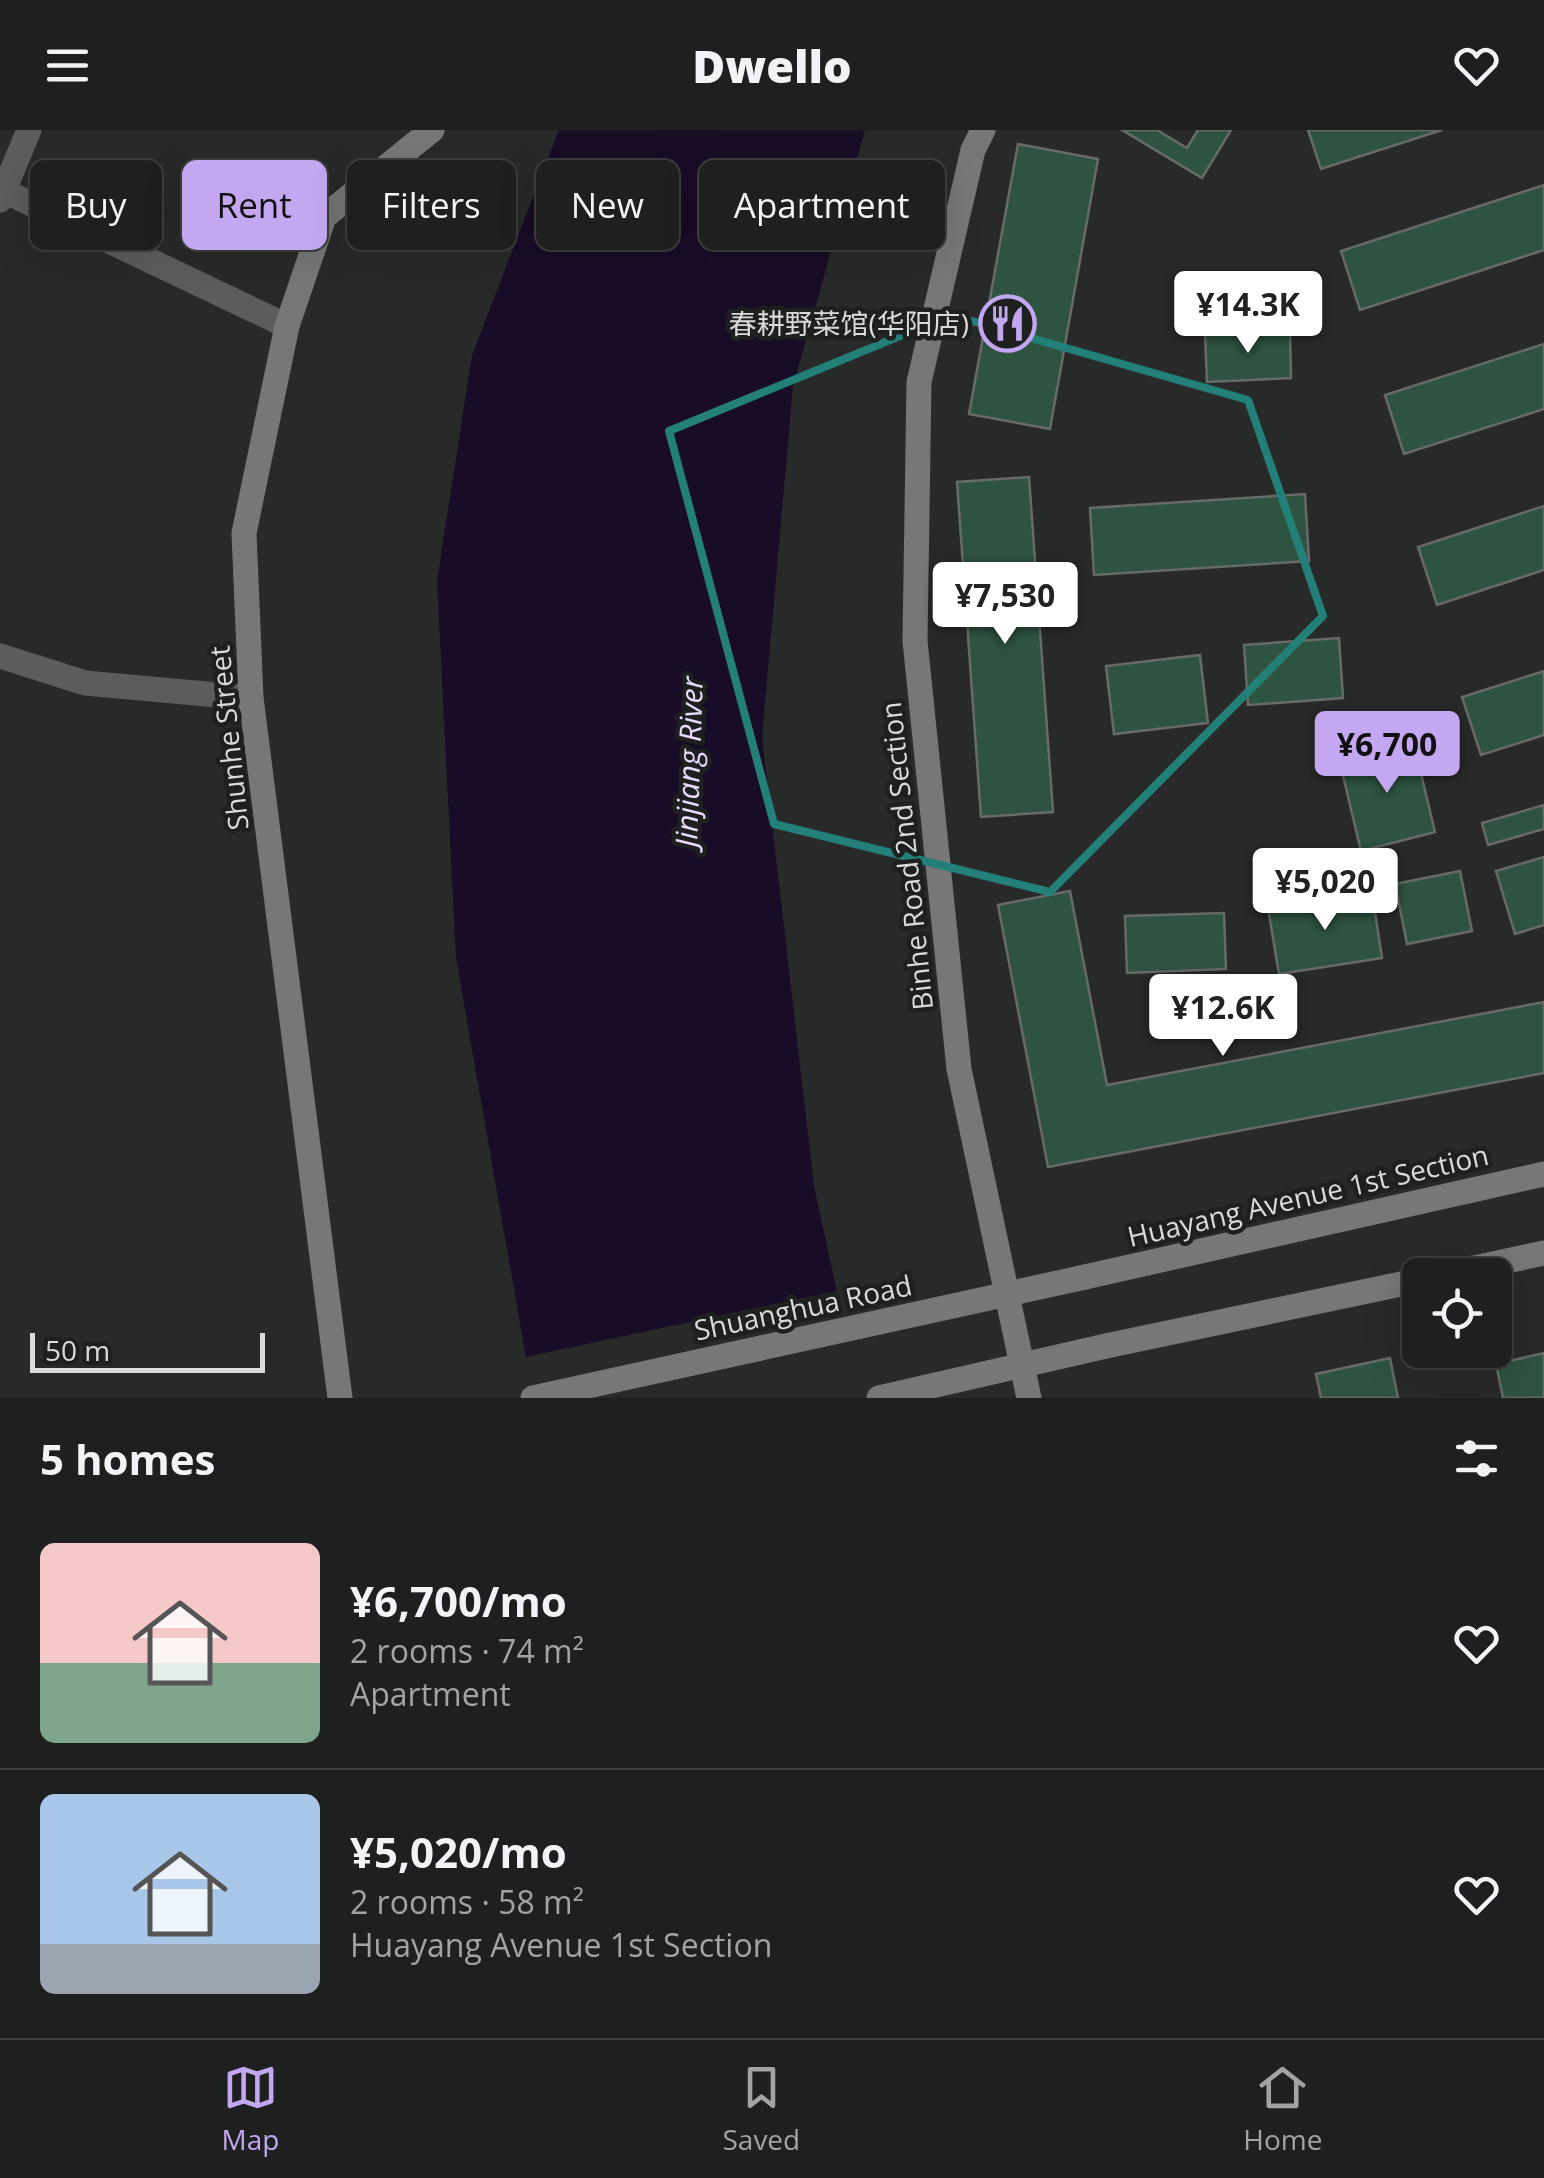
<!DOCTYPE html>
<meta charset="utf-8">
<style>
:root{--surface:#1e201f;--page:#2b2d2c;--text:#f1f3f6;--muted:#a1a3a4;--line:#3c3e3d;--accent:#c4a7f1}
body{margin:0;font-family:"Open Sans","Noto Sans SC",sans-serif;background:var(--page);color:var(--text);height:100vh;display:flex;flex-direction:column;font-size:38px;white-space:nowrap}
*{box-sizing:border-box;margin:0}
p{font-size:32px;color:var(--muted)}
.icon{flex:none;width:55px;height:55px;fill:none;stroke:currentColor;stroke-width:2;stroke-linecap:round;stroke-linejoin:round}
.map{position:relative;height:1268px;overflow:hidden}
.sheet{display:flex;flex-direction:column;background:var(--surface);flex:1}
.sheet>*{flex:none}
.guide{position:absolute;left:30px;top:30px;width:1000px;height:90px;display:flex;gap:20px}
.buttons{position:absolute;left:1402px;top:1128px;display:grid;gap:20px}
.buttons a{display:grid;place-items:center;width:110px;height:110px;border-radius:15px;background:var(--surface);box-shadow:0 10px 40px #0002,0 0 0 2px var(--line);font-size:50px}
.scale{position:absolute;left:30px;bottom:25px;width:235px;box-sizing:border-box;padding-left:10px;border:5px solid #d9dbda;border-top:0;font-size:28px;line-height:35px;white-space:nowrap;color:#d9dbda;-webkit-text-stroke:8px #1e201f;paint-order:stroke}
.price{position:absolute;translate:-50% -85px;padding:0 22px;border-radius:10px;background:#fff;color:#222;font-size:32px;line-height:65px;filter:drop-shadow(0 2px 5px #0008)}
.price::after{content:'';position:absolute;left:50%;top:60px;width:30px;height:22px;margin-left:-15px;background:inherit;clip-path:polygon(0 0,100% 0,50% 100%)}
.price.active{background:var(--accent);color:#111}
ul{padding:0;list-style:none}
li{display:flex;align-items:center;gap:30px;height:250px;padding:0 40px}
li+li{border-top:2px solid var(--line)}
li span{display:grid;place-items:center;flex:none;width:280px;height:200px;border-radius:15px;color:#555}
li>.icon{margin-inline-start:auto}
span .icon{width:120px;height:120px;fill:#fffc;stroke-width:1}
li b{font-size:42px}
h2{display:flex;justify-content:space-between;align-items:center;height:120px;padding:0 40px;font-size:42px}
.pill{padding:0 35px;border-radius:15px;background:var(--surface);box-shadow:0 10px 40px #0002,0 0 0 2px var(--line);font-size:35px;line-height:90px}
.pill.active{background:var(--accent);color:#111}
header{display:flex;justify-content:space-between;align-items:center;height:130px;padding:0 40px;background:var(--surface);font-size:45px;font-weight:800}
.tab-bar{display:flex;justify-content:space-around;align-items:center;height:140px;border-top:2px solid var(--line);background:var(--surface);font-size:28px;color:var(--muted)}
.tab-bar a{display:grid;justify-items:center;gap:5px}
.tab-bar .active{color:var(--accent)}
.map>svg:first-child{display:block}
.water{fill:#190c27}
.pier{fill:#282a29}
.building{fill:#2e5340;stroke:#676a68;stroke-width:2.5}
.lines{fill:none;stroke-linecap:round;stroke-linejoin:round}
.street{stroke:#5b5c5b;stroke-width:25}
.secondary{stroke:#767877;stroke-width:25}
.secondary-bridge{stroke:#767877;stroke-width:25}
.marked{fill:none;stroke:#238079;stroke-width:8;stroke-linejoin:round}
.labels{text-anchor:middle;stroke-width:9;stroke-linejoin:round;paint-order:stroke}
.poi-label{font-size:28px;fill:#d9dbda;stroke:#1e201f;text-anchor:end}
.street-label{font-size:28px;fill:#d9dbda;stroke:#1e201f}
.water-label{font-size:30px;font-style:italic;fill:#e8dbff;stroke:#1e201f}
</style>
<header><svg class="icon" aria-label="menu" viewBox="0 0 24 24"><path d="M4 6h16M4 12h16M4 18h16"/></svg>Dwello<svg class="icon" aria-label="heart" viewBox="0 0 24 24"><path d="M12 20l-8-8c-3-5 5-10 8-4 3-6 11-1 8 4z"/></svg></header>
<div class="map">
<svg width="1544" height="1268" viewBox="0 0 1544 1268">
<rect width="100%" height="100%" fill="#282a29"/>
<path class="water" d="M559 0H865L793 256 762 607 814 1056 860 1268H533L456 828 437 451 472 225Z"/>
<path class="pier" d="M841 1160 865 1268H528L521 1228Z"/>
<path class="building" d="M1122 0H1157L1187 18 1198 0H1231L1202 48Z
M1308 0H1442L1321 39Z
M1018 14 1098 29 1050 299 969 284Z
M1544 55V120L1360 180 1341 121Z
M1290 200 1291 248 1207 252 1205 204Z
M1544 214V279L1404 324 1385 265Z
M1029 347 1053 682 981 687 957 352Z
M1305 364 1309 431 1094 445 1090 378Z
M1544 376V440L1437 475 1418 417Z
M1339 508 1343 568 1248 575 1244 515Z
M1200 525 1208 593 1114 604 1106 536Z
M1544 541V605L1481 625 1462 567Z
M1413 610 1435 702 1361 721 1339 629Z
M1544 675V699L1488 715 1482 693Z
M1544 727V795L1515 804 1496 741Z
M1460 741 1472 801 1407 814 1395 754Z
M1070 761 1107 955 1544 872V943L1048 1037 998 775Z
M1372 762 1382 828 1279 844 1268 778Z
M1224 783 1226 839 1127 843 1125 786Z
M1544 1223V1268H1503L1496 1234Z
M1390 1228 1398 1268H1321L1316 1244Z"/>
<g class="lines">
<path class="street" d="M0 59 287 196
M0 70 29 0
M0 526 85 553 251 568"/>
<path class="secondary" d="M983 0 973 20 919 252 915 511 959 939 1029 1268
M1442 1145 1544 1123
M1085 1147 1544 1044
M1106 1216 1420 1150
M340 1268 251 568 244 403 287 196 324 87 432 0"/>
<path class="secondary-bridge" d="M533 1268 1085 1147
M879 1268 1106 1216"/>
</g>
<path class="marked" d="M951 185 1248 270 1323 486 1050 762 774 694 669 301Z"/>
<defs>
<symbol id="restaurant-ring" viewBox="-11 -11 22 22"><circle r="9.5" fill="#1e201f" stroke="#c4a7f1" stroke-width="1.5"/><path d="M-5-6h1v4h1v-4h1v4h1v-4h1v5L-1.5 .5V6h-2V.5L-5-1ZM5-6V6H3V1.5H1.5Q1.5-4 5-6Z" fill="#c4a7f1"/></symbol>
</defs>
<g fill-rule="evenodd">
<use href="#restaurant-ring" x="976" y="162" width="63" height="63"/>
</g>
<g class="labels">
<g class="poi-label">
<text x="969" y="204">春耕野菜馆(华阳店)</text>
</g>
<g class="street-label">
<text transform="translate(229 608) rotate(-96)" y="10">Shunhe Street</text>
<text transform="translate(907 726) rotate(-96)" y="10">Binhe Road 2nd Section</text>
<text transform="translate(1308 1066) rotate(-13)" y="10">Huayang Avenue 1st Section</text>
<text transform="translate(803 1178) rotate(-12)" y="10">Shuanghua Road</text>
</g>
<g class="water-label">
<text transform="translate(690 632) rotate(-88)" y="10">Jinjiang River</text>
</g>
</g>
</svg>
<div class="buttons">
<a><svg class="icon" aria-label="locate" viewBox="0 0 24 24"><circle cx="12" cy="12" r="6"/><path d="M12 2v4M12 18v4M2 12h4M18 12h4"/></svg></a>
</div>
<div class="scale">50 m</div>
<b class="price" style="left:1248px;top:226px">¥14.3K</b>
<b class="price" style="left:1005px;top:517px">¥7,530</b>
<b class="price active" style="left:1387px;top:666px">¥6,700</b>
<b class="price" style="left:1325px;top:803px">¥5,020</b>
<b class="price" style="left:1223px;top:929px">¥12.6K</b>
<div class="guide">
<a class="pill">Buy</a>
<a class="pill active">Rent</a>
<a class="pill">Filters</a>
<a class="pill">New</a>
<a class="pill">Apartment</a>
</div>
</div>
<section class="sheet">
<h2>5 homes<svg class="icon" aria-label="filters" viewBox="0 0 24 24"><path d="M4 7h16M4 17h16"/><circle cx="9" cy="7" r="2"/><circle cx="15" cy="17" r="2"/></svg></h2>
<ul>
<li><span style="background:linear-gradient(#f6c9c9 60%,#7fa58c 0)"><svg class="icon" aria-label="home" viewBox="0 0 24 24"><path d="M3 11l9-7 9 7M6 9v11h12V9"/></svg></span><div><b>¥6,700/mo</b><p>2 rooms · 74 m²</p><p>Apartment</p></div><svg class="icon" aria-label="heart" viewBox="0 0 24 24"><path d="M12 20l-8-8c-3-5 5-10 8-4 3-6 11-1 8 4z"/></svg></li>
<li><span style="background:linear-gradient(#a9c7e8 75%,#9aa5b1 0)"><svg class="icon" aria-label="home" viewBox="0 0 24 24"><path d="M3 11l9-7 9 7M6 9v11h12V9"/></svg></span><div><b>¥5,020/mo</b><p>2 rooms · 58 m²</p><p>Huayang Avenue 1st Section</p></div><svg class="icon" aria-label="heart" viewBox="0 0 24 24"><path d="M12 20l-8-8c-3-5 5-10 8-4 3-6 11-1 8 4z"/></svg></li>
</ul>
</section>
<nav class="tab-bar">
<a class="active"><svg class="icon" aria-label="map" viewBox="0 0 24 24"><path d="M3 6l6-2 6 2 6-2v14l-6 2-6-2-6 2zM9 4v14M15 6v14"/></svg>Map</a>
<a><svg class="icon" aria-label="saved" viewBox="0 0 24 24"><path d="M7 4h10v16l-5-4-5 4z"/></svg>Saved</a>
<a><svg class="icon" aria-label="home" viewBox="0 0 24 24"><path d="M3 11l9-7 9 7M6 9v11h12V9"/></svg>Home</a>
</nav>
